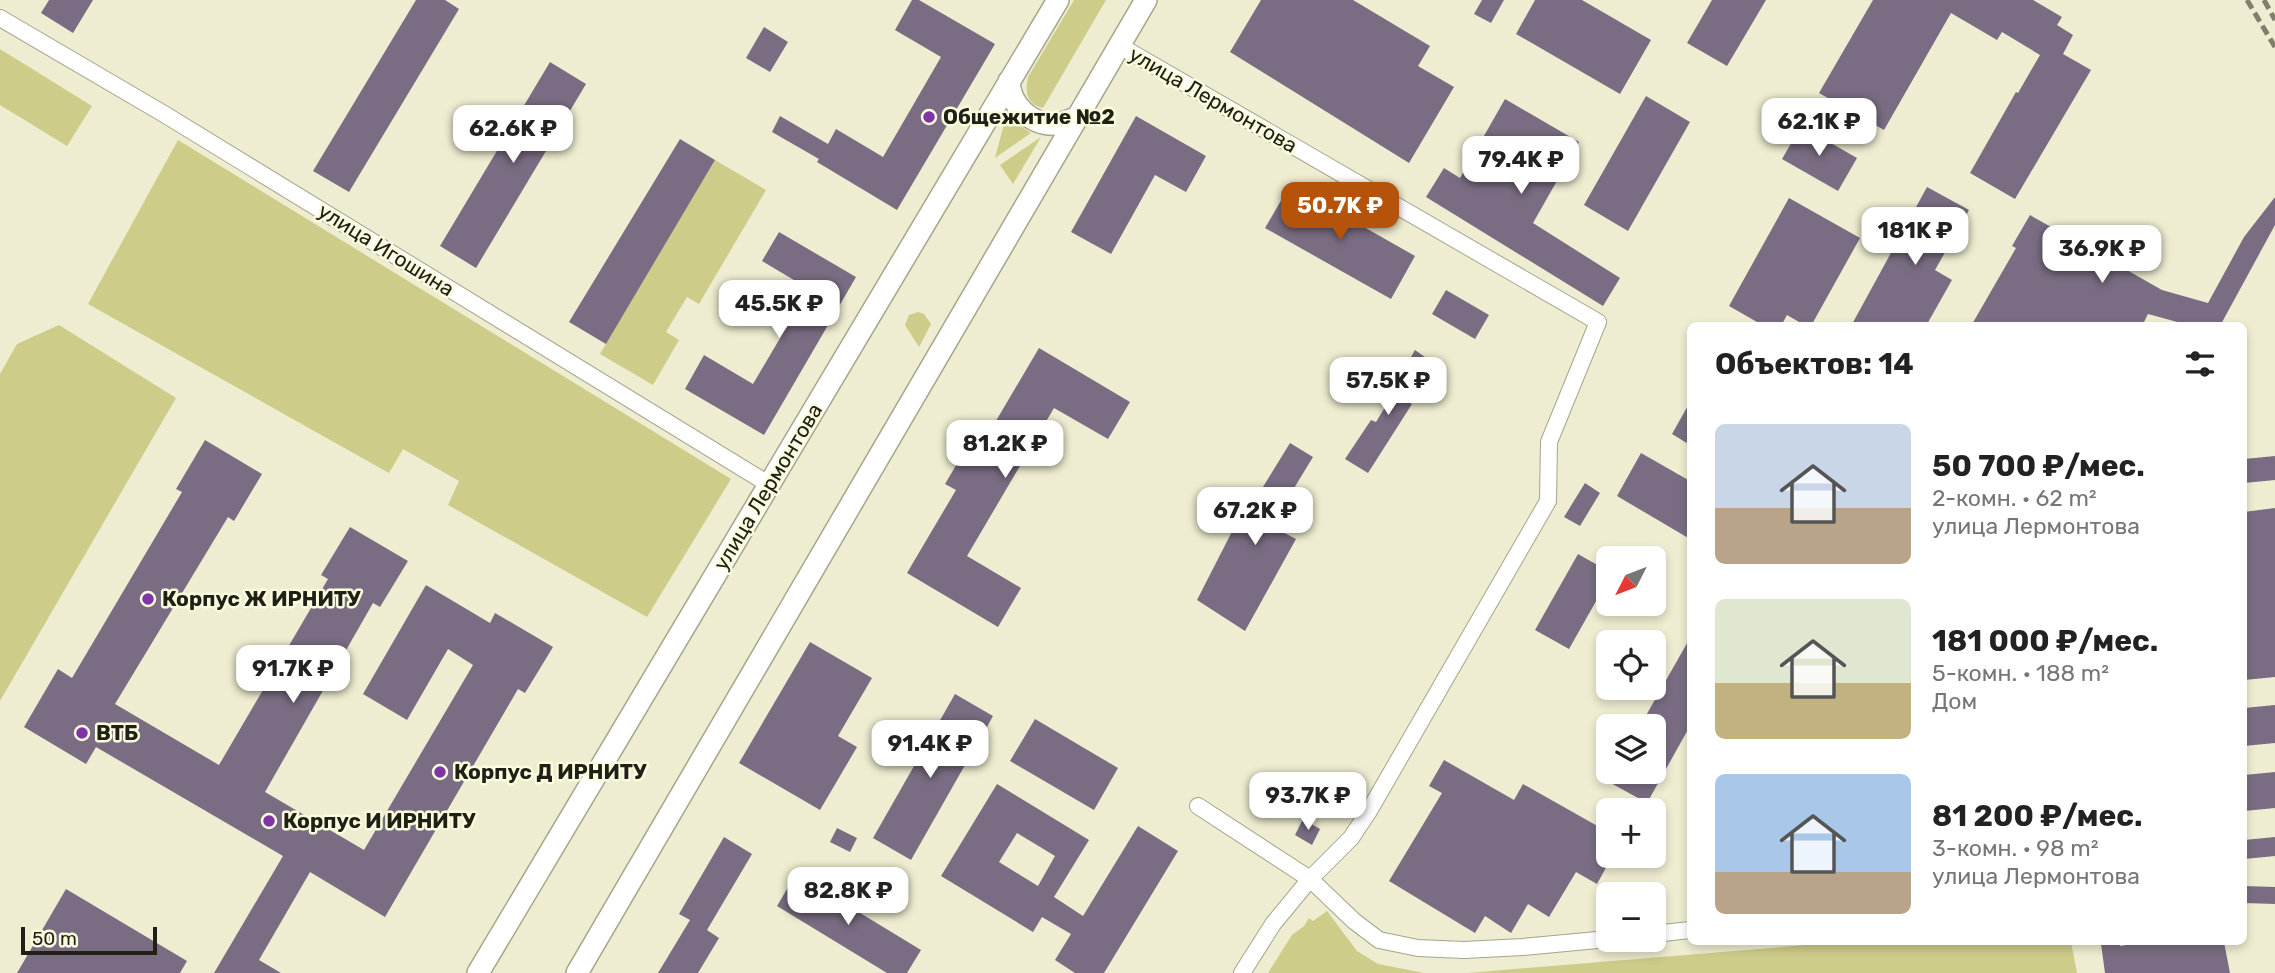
<!DOCTYPE html>
<html lang="ru">
<meta charset="utf-8">
<style>
:root{--surface:#fff;--page:#f6f6f6;--text:#222;--muted:#767676;--accent:#b45309}
body{margin:0;font-family:Rubik,sans-serif;background:var(--page);color:var(--text);height:100vh;display:flex;flex-direction:column;font-size:26px;white-space:nowrap}
*{box-sizing:border-box;margin:0}
p{font-size:23px;color:var(--muted)}
.icon{flex:none;width:38px;height:38px;fill:none;stroke:currentColor;stroke-width:2;stroke-linecap:round;stroke-linejoin:round}
.map{position:relative;flex:1;overflow:hidden}
.panel{position:absolute;left:1687px;top:322px;width:560px;height:623px;display:flex;flex-direction:column;background:var(--surface);border-radius:10px;box-shadow:0 4px 10px #0003}
.panel>*{flex:none}
.needle{width:46px;rotate:228deg}
.controls{position:absolute;left:1596px;top:546px;display:grid;gap:14px}
.controls a{display:grid;place-items:center;width:70px;height:70px;border-radius:10px;background:var(--surface);box-shadow:0 4px 10px #0003;font-size:35px}
.scale{position:absolute;left:21px;bottom:18px;width:136px;box-sizing:border-box;padding-left:7px;border:4px solid #202016;border-top:0;font-size:19px;line-height:24px;white-space:nowrap;color:#202016;-webkit-text-stroke:5px #fbfbde;paint-order:stroke}
.price{position:absolute;translate:-50% -60px;padding:0 16px;border-radius:14px;background:#fff;color:#222;font-size:23px;line-height:46px;filter:drop-shadow(0 2px 4px #0008)}
.price::after{content:'';position:absolute;left:50%;top:42px;width:21px;height:16px;margin-left:-10px;background:inherit;clip-path:polygon(0 0,100% 0,50% 100%)}
.price.active{background:var(--accent);color:#fff}
ul{padding:0;list-style:none}
li{display:flex;align-items:center;gap:21px;height:175px;padding:0 28px}
li span{display:grid;place-items:center;flex:none;width:196px;height:140px;border-radius:10px;color:#555}
li>.icon{margin-inline-start:auto}
span .icon{width:84px;height:84px;fill:#fffc;stroke-width:1}
li b{font-size:30px}
h2{display:flex;justify-content:space-between;align-items:center;height:84px;padding:0 28px;font-size:30px}
.map>svg:first-child{display:block}
.green{fill:#cecc89}
.building{fill:#7a6d83;fill-rule:evenodd}
.lines{fill:none;stroke-linecap:round;stroke-linejoin:round}
.minor-casing{stroke:#a5a58a;stroke-width:18}
.secondary-casing{stroke:#a5a58a;stroke-width:24}
.minor{stroke:#fff;stroke-width:16}
.secondary{stroke:#fff;stroke-width:21}
.rail{stroke:#7f7f6c;stroke-width:5;stroke-dasharray:10 5;stroke-linecap:butt}
.poi-dot{fill:#7f35a7;stroke:#fbfbde;stroke-width:2.5}
.labels{text-anchor:middle;stroke-width:5;stroke-linejoin:round;paint-order:stroke}
.street-label{font-size:21px;fill:#202016;stroke:#fbfbde}
.poi-label{font-size:21px;font-weight:bold;fill:#202016;stroke:#fbfbde;text-anchor:start}
</style>
<div class="map">
<svg width="2275" height="973" viewBox="0 0 2275 973">
<rect width="100%" height="100%" fill="#eeedd1"/>
<path class="green" d="M1074 0H1106L1043 108C1026 104 1025 92 1028 77Z
M0 49 92 106 67 146 0 105Z
M1007 113 1019 125 1031 133 995 158Z
M1041 137 1013 184 1000 165Z
M178 140 731 479 647 617 448 505 459 481 403 449 389 473 88 304Z
M715 160 766 190 699 304 687 297 666 332 679 340 653 385 600 354Z
M918 312 924 314 931 324 919 347 905 325 909 315Z
M59 325 176 398 0 701V374L17 344Z
M1327 911 1357 951 1378 964 1424 973H1268L1292 935 1304 926 1309 918 1313 921Z
M1842 942H2071L2077 973H1467Z"/>
<path class="building" d="M49 0H93L73 33 41 13Z
M416 0H445L459 9 349 192 313 171Z
M912 0H919L995 44 897 210 817 162 819 159 772 132 780 116 828 144 836 129 883 157 941 57 895 30Z
M1261 0H1353L1430 46 1418 66 1454 87 1409 163 1230 52Z
M1482 0H1504L1491 23 1474 14Z
M1535 0H1582L1651 40 1620 94 1516 34Z
M1712 0H1766L1727 66 1687 43Z
M1873 0H2033L2062 17 2057 25 2073 35 2063 54 2091 70 2015 199 1970 173 2016 92 2018 93 2040 55 2002 32 1997 40 1951 13 1884 130 1819 93Z
M764 27 788 42 770 72 746 58Z
M550 62 586 84 476 268 440 246Z
M1646 96 1690 122 1628 231 1584 205Z
M1505 99 1579 142 1533 223 1620 278 1603 306 1426 197 1444 168 1460 178Z
M1136 116 1206 156 1186 192 1155 175 1111 254 1071 232Z
M1801 126 1857 158 1838 191 1782 159Z
M680 139 715 160 606 344 569 322Z
M1290 185 1415 256 1391 299 1265 228Z
M1927 187 1969 210 1935 270 1952 280 1926 326H1851Z
M2275 197V225L2220 326H2192L2148 314 2142 326H1971L2016 248 2012 246 2030 215 2162 290 2208 303 2244 237Z
M1789 198 1860 238 1811 326H1806L1787 315 1781 326H1764L1729 306Z
M779 232 856 277 764 435 685 389 704 355 753 384 809 289 762 261Z
M1446 290 1489 315 1475 339 1432 314Z
M1039 348 1130 402 1108 439 1054 408 967 556 1021 588 998 627 907 573 956 490 945 484 980 425 990 431Z
M1415 350 1432 362 1403 400 1412 404 1368 473 1345 459 1371 420 1376 422 1399 384 1396 383Z
M1690 402V445L1672 434Z
M205 440 262 474 234 521 228 517 115 704 219 765 328 579 321 575 350 527 408 561 380 607 373 603 265 792 364 850 473 665 448 649 407 720 363 694 426 585 490 623 495 613 553 647 525 693 518 689 385 917 310 872 259 960 281 973H214L283 856 96 747 86 764 24 727 58 669 72 678 182 492 176 489Z
M1290 443 1313 457 1271 526 1296 539 1245 631 1197 600 1243 510 1247 513Z
M1641 453 1690 481V539L1617 496Z
M2275 456V480L2244 483V459Z
M1585 483 1600 493 1580 526 1564 517Z
M2275 508V677L2244 680V512Z
M1578 554 1608 571V580L1569 649 1535 630Z
M1690 638V726L1647 803 1609 782 1615 772H1654V726H1640Z
M810 642 872 678 838 736 857 747 820 810 739 763Z
M955 694 993 716 978 743 957 730 944 752 965 765 911 860 873 838Z
M2275 705V743L2244 746V708Z
M1035 719 1118 768 1094 810 1010 761Z
M1444 760 1514 800 1523 784 1608 832V864L1597 884 1576 872 1549 917 1528 904 1511 933 1485 916 1475 933 1389 881 1442 793 1429 786Z
M2275 772V808L2244 811V775Z
M997 784 1089 840 1054 897 1083 916 1138 826 1178 851 1104 973H1075L1055 960 1071 934 1042 917 1033 932 941 876ZM1017 833 1055 856 1038 886 999 862Z
M1303 819 1320 829 1312 845 1295 835Z
M837 828 857 838 850 852 830 842Z
M724 837 752 854 707 930 719 938 698 973H658L690 920 679 914Z
M2275 837V856L2244 859V840Z
M796 874 921 950 907 973H887L777 906Z
M2244 886 2275 887V904L2244 903Z
M66 889 187 961 180 973H17Z
M2119 942 2120 946 2146 942H2224L2230 973H2105L2101 944Z"/>
<g class="lines">
<defs>
<path id="minor" d="M0 18 164 114 770 485
M1120 46 1598 322 1549 442 1548 501 1369 811 1351 838 1310 879 1273 924 1242 973
M1198 806 1310 879 1354 921 1379 940 1418 948 1464 950 1523 947 1608 939
M1654 934 1690 930"/>
<path id="secondary" d="M1009 81C1010 105 1031 126 1057 124 1064 123 1071 120 1078 117
M478 973 1058 0
M577 973 1146 0"/>
</defs>
<use href="#minor" class="minor-casing"/>
<use href="#secondary" class="secondary-casing"/>
<use href="#minor" class="minor"/>
<use href="#secondary" class="secondary"/>
<path class="rail" d="M2247 0 2275 47
M2264 0 2275 20"/>
</g>
<g class="poi-dot">
<circle cx="929" cy="117" r="7"/>
<circle cx="148" cy="599" r="7"/>
<circle cx="82" cy="733" r="7"/>
<circle cx="440" cy="772" r="7"/>
<circle cx="269" cy="821" r="7"/>
</g>
<g class="labels">
<g class="street-label">
<text transform="translate(1213 100) rotate(30)" y="7">улица Лермонтова</text>
<text transform="translate(386 250) rotate(32)" y="7">улица Игошина</text>
<text transform="translate(768 487) rotate(-59)" y="7">улица Лермонтова</text>
</g>
<g class="poi-label">
<text x="943" y="124">Общежитие №2</text>
<text x="162" y="606">Корпус Ж ИРНИТУ</text>
<text x="96" y="740">ВТБ</text>
<text x="454" y="779">Корпус Д ИРНИТУ</text>
<text x="283" y="828">Корпус И ИРНИТУ</text>
</g>
</g>
</svg>
<div class="controls">
<a><svg class="needle" viewBox="-14 -14 28 28"><path d="M0-13l5 13h-10z" fill="#e53935"/><path d="M0 13l5-13h-10z" fill="#767676"/></svg></a>
<a><svg class="icon" aria-label="locate" viewBox="0 0 24 24"><circle cx="12" cy="12" r="6"/><path d="M12 2v4M12 18v4M2 12h4M18 12h4"/></svg></a>
<a><svg class="icon" aria-label="layers" viewBox="0 0 24 24"><path d="M12 4l9 5-9 5-9-5zM3 14l9 5 9-5"/></svg></a>
<a>+</a>
<a>−</a>
</div>
<div class="scale">50 m</div>
<b class="price" style="left:1819px;top:158px">62.1K ₽</b>
<b class="price" style="left:513px;top:165px">62.6K ₽</b>
<b class="price" style="left:1521px;top:196px">79.4K ₽</b>
<b class="price active" style="left:1340px;top:242px">50.7K ₽</b>
<b class="price" style="left:1915px;top:267px">181K ₽</b>
<b class="price" style="left:2102px;top:285px">36.9K ₽</b>
<b class="price" style="left:779px;top:340px">45.5K ₽</b>
<b class="price" style="left:1388px;top:417px">57.5K ₽</b>
<b class="price" style="left:1005px;top:480px">81.2K ₽</b>
<b class="price" style="left:1255px;top:547px">67.2K ₽</b>
<b class="price" style="left:293px;top:705px">91.7K ₽</b>
<b class="price" style="left:930px;top:780px">91.4K ₽</b>
<b class="price" style="left:1308px;top:832px">93.7K ₽</b>
<b class="price" style="left:848px;top:927px">82.8K ₽</b>
<section class="panel">
<h2>Объектов: 14<svg class="icon" aria-label="filters" viewBox="0 0 24 24"><path d="M4 7h16M4 17h16"/><circle cx="9" cy="7" r="2"/><circle cx="15" cy="17" r="2"/></svg></h2>
<ul>
<li><span style="background:linear-gradient(#c9d6e8 60%,#b9a48a 0)"><svg class="icon" aria-label="home" viewBox="0 0 24 24"><path d="M3 11l9-7 9 7M6 9v11h12V9"/></svg></span><div><b>50 700 ₽/мес.</b><p>2-комн. · 62 m²</p><p>улица Лермонтова</p></div></li>
<li><span style="background:linear-gradient(#dfe7d0 60%,#c2b280 0)"><svg class="icon" aria-label="home" viewBox="0 0 24 24"><path d="M3 11l9-7 9 7M6 9v11h12V9"/></svg></span><div><b>181 000 ₽/мес.</b><p>5-комн. · 188 m²</p><p>Дом</p></div></li>
<li><span style="background:linear-gradient(#a9c7e8 70%,#b9a48a 0)"><svg class="icon" aria-label="home" viewBox="0 0 24 24"><path d="M3 11l9-7 9 7M6 9v11h12V9"/></svg></span><div><b>81 200 ₽/мес.</b><p>3-комн. · 98 m²</p><p>улица Лермонтова</p></div></li>
</ul>
</section>
</div>
